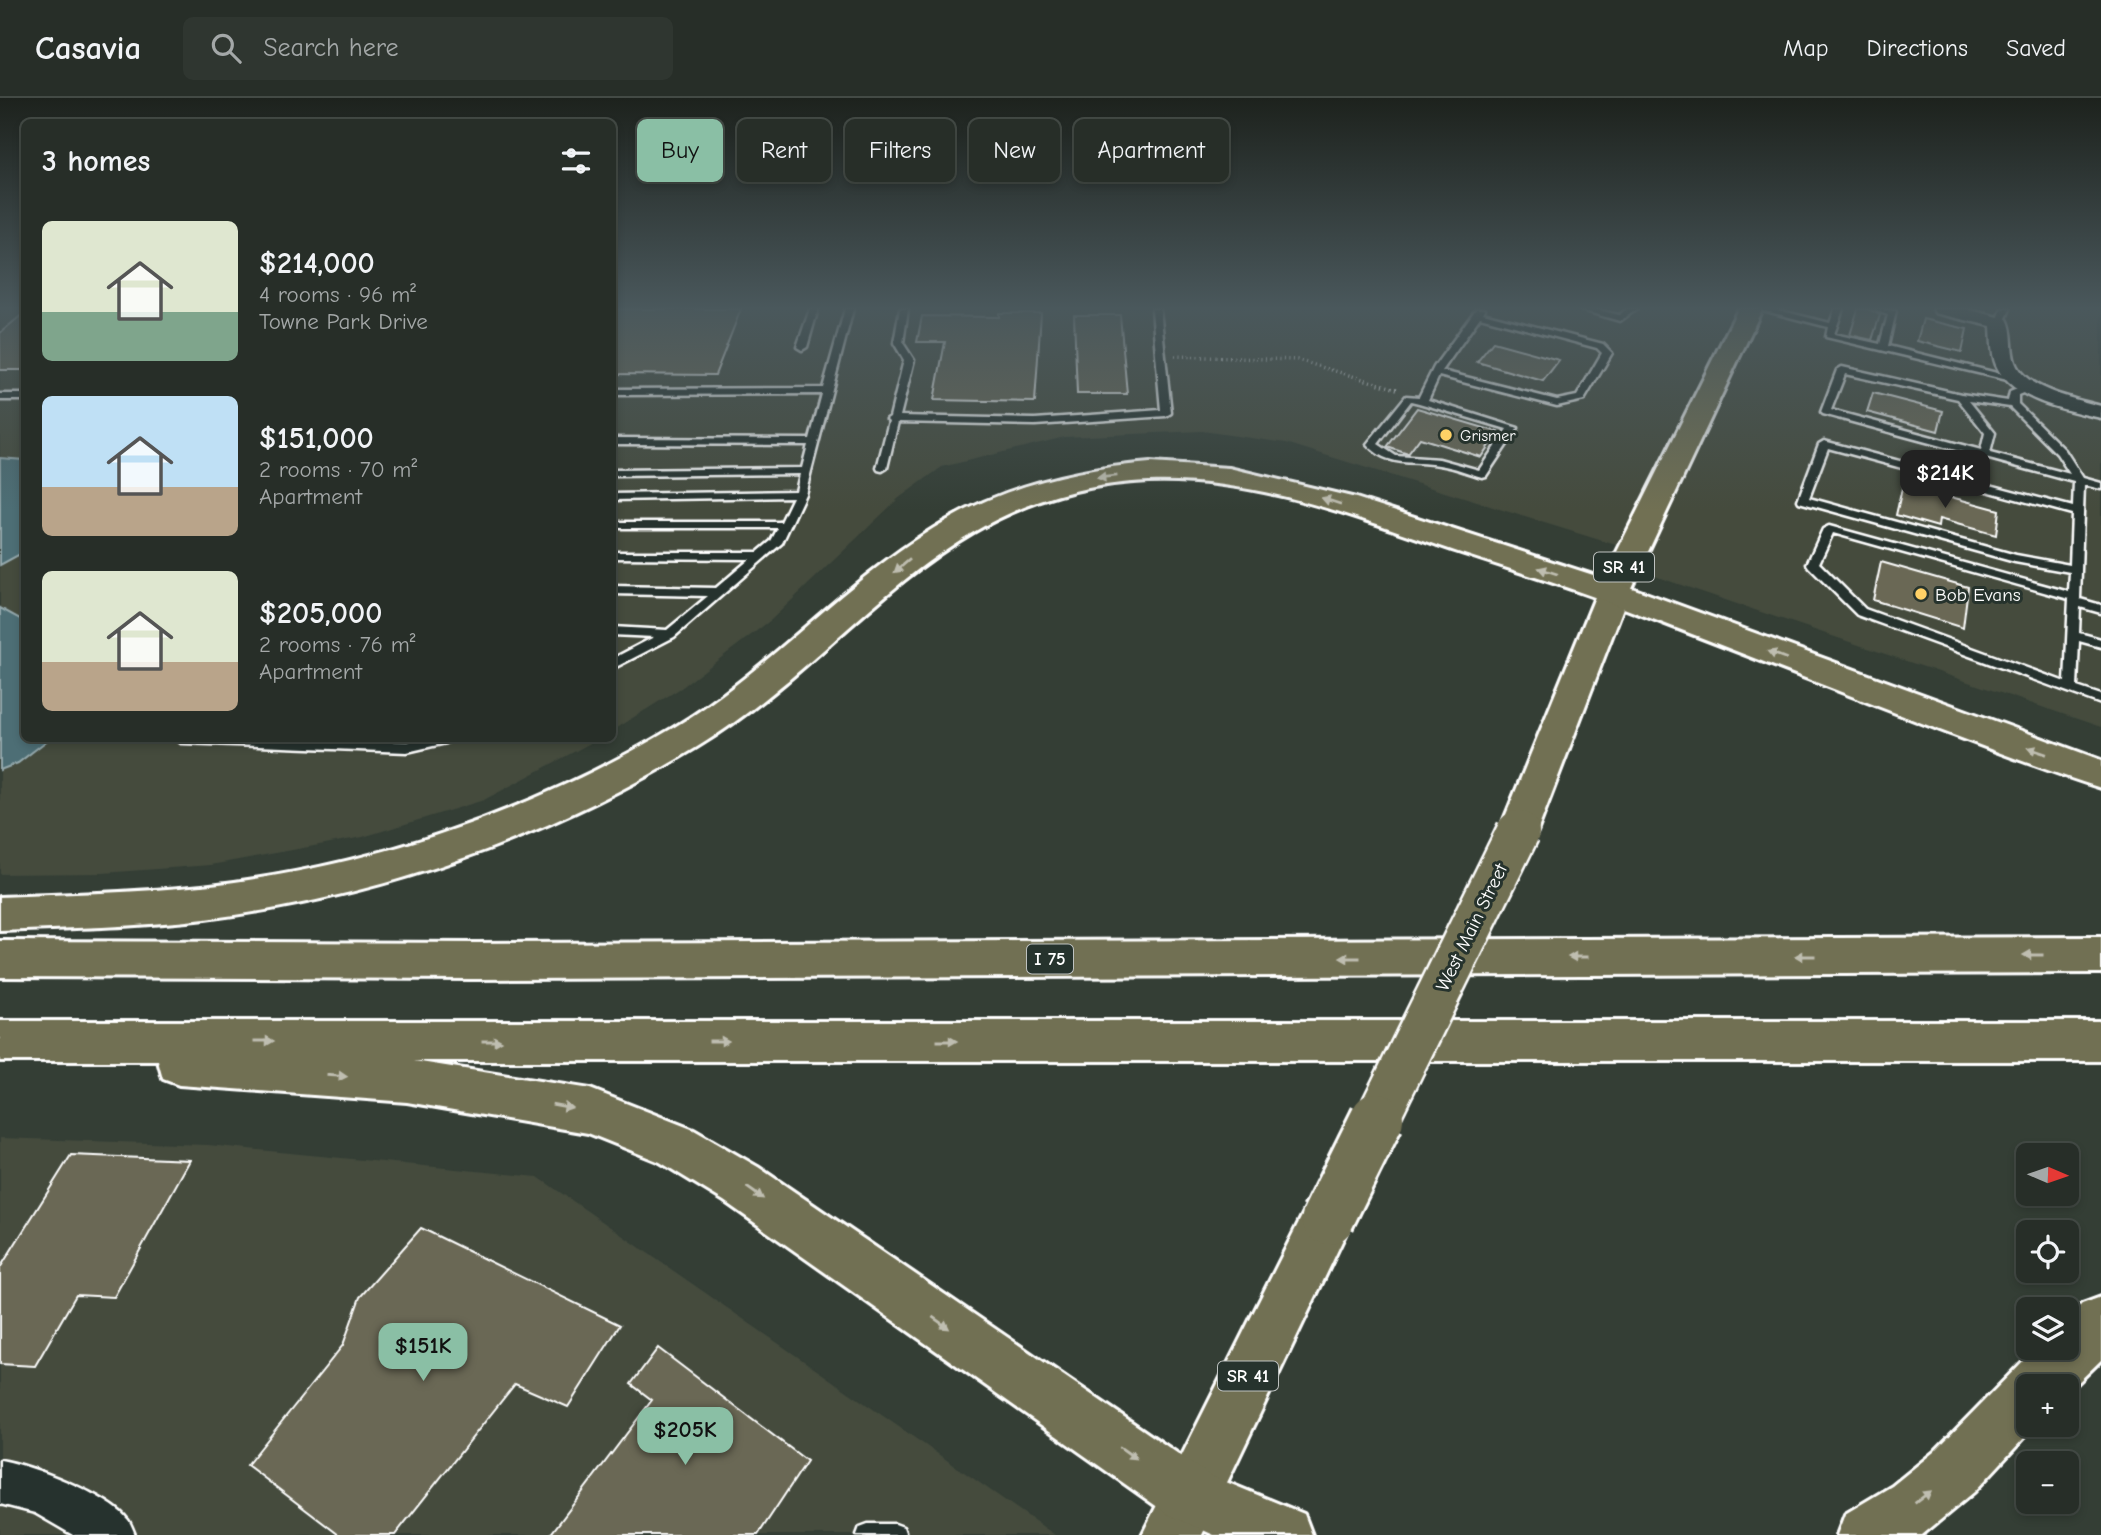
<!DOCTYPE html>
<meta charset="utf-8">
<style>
:root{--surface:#272e28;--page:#2f3630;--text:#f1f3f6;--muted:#a4a8a8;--line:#434a45;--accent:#8abfa5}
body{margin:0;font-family:"Comic Neue",sans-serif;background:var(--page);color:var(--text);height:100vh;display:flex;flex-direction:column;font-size:26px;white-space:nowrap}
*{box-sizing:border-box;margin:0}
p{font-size:23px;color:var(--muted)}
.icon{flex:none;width:38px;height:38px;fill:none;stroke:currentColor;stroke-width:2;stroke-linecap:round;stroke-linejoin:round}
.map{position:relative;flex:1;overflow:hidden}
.sheet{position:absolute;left:21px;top:21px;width:595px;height:623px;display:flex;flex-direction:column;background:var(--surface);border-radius:10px;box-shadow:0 4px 10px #0003,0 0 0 2px var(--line)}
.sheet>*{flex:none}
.guide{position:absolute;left:637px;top:21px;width:665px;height:63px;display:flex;gap:14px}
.needle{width:46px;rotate:92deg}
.controls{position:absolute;left:2016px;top:1045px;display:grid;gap:14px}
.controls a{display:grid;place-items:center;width:63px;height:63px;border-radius:10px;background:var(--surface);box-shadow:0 4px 10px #0003,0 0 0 2px var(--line);font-size:35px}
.price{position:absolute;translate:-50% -60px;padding:0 16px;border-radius:14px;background:var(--accent);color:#111;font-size:23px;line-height:46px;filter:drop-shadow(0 2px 4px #0008)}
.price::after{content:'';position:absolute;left:50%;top:42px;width:21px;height:16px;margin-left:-10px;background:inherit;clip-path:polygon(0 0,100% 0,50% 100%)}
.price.on{background:#222;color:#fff}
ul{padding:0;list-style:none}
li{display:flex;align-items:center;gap:21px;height:175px;padding:0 21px}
li span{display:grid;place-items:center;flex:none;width:196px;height:140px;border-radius:10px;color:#555}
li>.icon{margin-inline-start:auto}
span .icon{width:84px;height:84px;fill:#fffc;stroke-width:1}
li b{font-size:30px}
h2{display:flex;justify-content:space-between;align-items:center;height:84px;padding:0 21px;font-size:30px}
.pill{padding:0 24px;border-radius:10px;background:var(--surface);box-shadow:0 4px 10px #0003,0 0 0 2px var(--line);font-size:24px;line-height:63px}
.pill.on{background:var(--accent);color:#111}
header{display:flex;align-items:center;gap:42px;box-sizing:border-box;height:98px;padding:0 35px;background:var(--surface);border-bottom:2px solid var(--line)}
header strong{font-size:33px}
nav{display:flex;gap:38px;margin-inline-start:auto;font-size:24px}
.search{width:490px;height:63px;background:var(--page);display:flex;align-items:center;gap:18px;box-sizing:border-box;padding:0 24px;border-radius:10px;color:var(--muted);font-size:26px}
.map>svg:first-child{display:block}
.built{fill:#444b3e}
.water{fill:#4d6e74;stroke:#94a8ac;stroke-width:2}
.building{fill:#6a6854;stroke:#fff;stroke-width:2}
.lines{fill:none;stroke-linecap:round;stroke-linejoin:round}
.service-casing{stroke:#fff;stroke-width:5}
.minor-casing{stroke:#fff;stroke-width:5}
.primary-casing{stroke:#fff;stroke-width:6}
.motorway-casing{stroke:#fff;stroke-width:6}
.path{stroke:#fff;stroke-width:3.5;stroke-dasharray:1 3.5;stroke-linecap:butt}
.service{fill:#26332d;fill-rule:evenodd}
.minor{fill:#26332d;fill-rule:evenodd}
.primary{fill:#716f52;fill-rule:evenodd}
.motorway{fill:#716f52;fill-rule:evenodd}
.primary-bridge-far1-casing{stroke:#fff;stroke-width:47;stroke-linecap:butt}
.primary-bridge-casing{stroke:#fff;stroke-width:58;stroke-linecap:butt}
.primary-bridge-far1{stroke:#716f52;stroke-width:42}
.primary-bridge{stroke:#716f52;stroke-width:52}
.oneway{fill:#bfbeb1}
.poi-dot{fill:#ffd166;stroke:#26332d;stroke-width:2.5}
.labels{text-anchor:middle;stroke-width:6;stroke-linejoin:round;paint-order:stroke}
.far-poi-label{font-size:16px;fill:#fff;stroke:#26332d;text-anchor:start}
.shield{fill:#26332d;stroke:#bec2c0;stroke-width:2}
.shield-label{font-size:18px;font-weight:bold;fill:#fff}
.poi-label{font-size:19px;fill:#fff;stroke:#26332d;text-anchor:start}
.street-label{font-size:19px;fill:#fff;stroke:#26332d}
</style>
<header>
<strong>Casavia</strong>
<div class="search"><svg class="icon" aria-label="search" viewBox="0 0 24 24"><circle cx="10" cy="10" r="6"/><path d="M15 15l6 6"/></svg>Search here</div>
<nav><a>Map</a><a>Directions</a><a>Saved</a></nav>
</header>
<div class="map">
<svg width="2101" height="1437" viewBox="0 0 2101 1437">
<rect width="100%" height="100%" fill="#343e35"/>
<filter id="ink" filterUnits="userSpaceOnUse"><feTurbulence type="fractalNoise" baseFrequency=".0143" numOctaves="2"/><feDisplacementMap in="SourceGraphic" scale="14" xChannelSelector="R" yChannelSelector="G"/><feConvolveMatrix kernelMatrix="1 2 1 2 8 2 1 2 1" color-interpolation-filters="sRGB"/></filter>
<g filter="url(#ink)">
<path class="built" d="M0 211H24V640L598 641 484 702 363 739 211 767 103 775 0 776Z
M613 211H2101V629L1625 468 1632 452 1286 345 1202 333 1065 339 942 369 899 400 771 522 681 590 613 632Z
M0 1040 208 1047 538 1079 1055 1437H0Z"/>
<path class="water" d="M0 360 24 362V454L0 467Z
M0 510 24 523V640L49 641 18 665 0 672Z"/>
<path class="building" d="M612 211H741L715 277 612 276Z
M1858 211H1869L1880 217 1872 242 1850 237Z
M24 215V272H0V235Z
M999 215H1041L1035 304 934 302 945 244H917L922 218 999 219Z
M1074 217H1120L1127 296H1077Z
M1923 221 1967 231 1962 254 1917 243Z
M1493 244 1559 262 1543 283 1477 264Z
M1873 295 1943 313 1938 333 1867 314Z
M1417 310 1498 334 1481 359 1420 340 1408 356 1387 349Z
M1903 386 1999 412 1996 437 1939 421 1938 429 1896 417Z
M1881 464 1968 489 1963 530 1873 502Z
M71 1057 190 1062 114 1199 76 1197 35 1268 0 1266V1170Z
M421 1130 620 1227 568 1309 515 1286 395 1437H339L247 1367 343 1247 360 1199Z
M658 1250 807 1363 758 1437H550L652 1302 631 1286Z"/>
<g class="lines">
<defs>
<path id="service" d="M810 211H818L807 249 802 252 797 249Z
M845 211H853L805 396 782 445 674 539 612 571V561L654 539 612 537V529L667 532 708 498 612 496V488L716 490 750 461 612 460V454H758L771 443 778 430H612V424H781L793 399 612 402V396L796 393 800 376 612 378V372L802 370 808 347 612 346V340L810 341 822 296 612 297V291L823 290Z
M900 211H908L903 245 914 262 900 318 1035 321 1161 312 1152 211H1160L1171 315 1166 318 1035 327 898 324 887 370 882 373 878 372 877 370 889 323 887 321 890 319 904 262 894 245Z
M1476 211H1485L1483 215 1603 246 1612 255 1584 302 1557 308 1439 278 1428 302 1518 330 1486 378 1482 379C1468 375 1454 369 1439 367 1411 362 1388 370 1367 346L1406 298 1419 299 1434 269ZM1480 219 1597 250 1602 255 1577 298 1557 302 1442 273ZM1411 303 1419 305 1507 331 1479 372 1439 361 1396 358 1378 346Z
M1578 211H1594L1619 217 1627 211H1637L1620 223Z
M1758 211H1774L1830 225 1835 211H1843L1834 236 1880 246 1888 217 1871 211 1896 213 1888 248 2021 281 2016 284 1826 239 1828 229Z
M2002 211H2010L2004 225 2000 228 1996 225Z
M1842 269 1961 296 2008 303 2010 294 2027 287H2033V291L2018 297V306L2065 352 2083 380 2101 385V391L2084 387 2080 501 2101 507V515L2080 509 2079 535 2101 541V549L2079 543 2077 589 2101 597V606L1857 517 1809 469 1807 466 1823 431 1829 428 2069 494 2070 474 2015 464 1799 404 1798 402 1819 346 1824 343 2073 409 2074 384 1823 316 1821 314 1837 272ZM1845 276 1958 301 1985 335 1981 352 1831 312ZM1969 303 2010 309 2057 356 2070 376 1990 355 1995 335ZM1828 350 2072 416 2070 467 2016 457 1809 400ZM1833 435 2069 501 2065 584 1865 511 1819 465Z
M0 296H24V302H0Z
M175 640H314L407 644 423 640H452L446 645 407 654 181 645Z
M868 1426H895L903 1429 906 1437H857L860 1429Z"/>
<path id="minor" d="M1933 211H1966L2007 221C2014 233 2010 250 2015 264 2025 292 2076 301 2101 308V320C2067 312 2012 303 1996 267 1991 255 1992 241 1991 228L1935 215Z
M0 1362C30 1367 110 1397 128 1422 131 1426 133 1432 135 1437H73L35 1415 0 1406Z"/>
<path id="primary" d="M1738 211H1762L1629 494 1537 734 1532 745 1518 749 1504 745 1499 734 1597 494Z
M1328 1095 1346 1102 1353 1120 1202 1437H1142L1310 1102Z"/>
<path id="motorway" d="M1150 365 1229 370 1356 400 1621 486 2101 662V690C2047 673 1993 652 1940 632 1833 591 1727 549 1621 509 1567 488 1512 472 1458 454 1359 420 1256 379 1149 383 938 391 858 551 697 649 548 740 378 800 205 821 137 829 68 830 0 833V799C67 796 135 795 202 788 368 770 530 715 673 630 768 574 840 487 934 430 1000 389 1074 371 1150 365Z
M2101 839V875L475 881 0 879V843L475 845Z
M0 923H2101V963H414L590 991 694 1032 758 1069 1209 1377 1304 1416 1312 1437H1214L1169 1417 724 1103 660 1064 588 1035 407 1004 179 987 163 981 158 963H0Z
M2101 1199V1262L2067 1295V1288H2028V1326H2037L1974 1394 1922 1437H1837L1845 1416 1892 1388 1934 1354 2036 1250H2067V1221L2082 1206Z"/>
</defs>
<use href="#service" class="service-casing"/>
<use href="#minor" class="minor-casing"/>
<use href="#primary" class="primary-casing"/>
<use href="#motorway" class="motorway-casing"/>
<path class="path" d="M1175 258 1297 262 1397 291"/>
<use href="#service" class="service"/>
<use href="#minor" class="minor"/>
<use href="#primary" class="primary"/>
<use href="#motorway" class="motorway"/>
<defs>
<path id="primary-bridge-far1" d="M1376 1023 1518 734"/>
<path id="primary-bridge" d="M1328 1120 1377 1021"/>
</defs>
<use href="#primary-bridge-far1" class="primary-bridge-far1-casing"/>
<use href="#primary-bridge" class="primary-bridge-casing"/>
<use href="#primary-bridge-far1" class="primary-bridge-far1"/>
<use href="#primary-bridge" class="primary-bridge"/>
</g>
<defs><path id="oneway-solid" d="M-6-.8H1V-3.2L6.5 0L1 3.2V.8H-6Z" transform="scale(1.75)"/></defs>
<g class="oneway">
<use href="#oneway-solid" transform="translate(1107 379) rotate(174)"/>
<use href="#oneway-solid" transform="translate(1331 403) rotate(-162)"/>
<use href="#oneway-solid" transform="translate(902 468) rotate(140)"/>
<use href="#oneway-solid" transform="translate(1548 473) rotate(-162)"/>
<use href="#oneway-solid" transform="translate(1777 557) rotate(-159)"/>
<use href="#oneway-solid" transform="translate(2037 653) rotate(-161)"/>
<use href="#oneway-solid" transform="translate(2033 857) rotate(180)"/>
<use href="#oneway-solid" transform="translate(1805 858) rotate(180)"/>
<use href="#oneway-solid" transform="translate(1578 859) rotate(180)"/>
<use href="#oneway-solid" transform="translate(1350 860) rotate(180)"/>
<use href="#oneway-solid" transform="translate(264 943)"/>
<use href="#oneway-solid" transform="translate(492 943)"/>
<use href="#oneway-solid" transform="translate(719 943)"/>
<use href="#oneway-solid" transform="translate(947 943)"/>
<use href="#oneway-solid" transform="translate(337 978) rotate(4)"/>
<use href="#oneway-solid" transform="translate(562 1008) rotate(10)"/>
<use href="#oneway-solid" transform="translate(755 1095) rotate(35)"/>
<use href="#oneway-solid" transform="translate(941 1225) rotate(35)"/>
<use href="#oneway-solid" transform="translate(1128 1355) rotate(35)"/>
<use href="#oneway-solid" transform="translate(1923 1399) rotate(-37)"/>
</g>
</g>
<linearGradient id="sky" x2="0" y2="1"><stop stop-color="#1d221d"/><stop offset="0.51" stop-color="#4a585c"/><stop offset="1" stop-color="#4a585c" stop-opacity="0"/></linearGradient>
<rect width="2101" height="412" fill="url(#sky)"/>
<g class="poi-dot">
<circle cx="1446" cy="337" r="7"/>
<circle cx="1921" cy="496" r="7"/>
</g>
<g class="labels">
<g class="far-poi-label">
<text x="1460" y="343">Grismer</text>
</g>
<g class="shield">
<rect x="1594" y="454.5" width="60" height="29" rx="5"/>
<rect x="1027" y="846.5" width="46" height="29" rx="5"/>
<rect x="1218" y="1263.5" width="60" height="29" rx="5"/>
</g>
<g class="shield-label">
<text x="1624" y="475">SR 41</text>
<text x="1050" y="867">I 75</text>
<text x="1248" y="1284">SR 41</text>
</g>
<g class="poi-label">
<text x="1935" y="503">Bob Evans</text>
</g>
<g class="street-label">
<text transform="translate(1471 829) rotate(-64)" y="7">West Main Street</text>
</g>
</g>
</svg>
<div class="controls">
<a><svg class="needle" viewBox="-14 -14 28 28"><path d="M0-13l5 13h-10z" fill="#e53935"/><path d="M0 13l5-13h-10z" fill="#a4a8a8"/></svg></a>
<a><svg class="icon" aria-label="locate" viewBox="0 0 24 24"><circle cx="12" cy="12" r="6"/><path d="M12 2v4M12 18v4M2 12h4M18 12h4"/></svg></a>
<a><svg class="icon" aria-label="layers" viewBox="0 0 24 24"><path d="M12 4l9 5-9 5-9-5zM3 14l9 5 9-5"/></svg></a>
<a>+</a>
<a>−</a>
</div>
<b class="price on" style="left:1945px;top:412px">$214K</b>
<b class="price" style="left:423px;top:1285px">$151K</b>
<b class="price" style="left:685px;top:1369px">$205K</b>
<div class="guide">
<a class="pill on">Buy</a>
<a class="pill">Rent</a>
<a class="pill">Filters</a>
<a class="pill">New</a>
<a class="pill">Apartment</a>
</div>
<section class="sheet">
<h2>3 homes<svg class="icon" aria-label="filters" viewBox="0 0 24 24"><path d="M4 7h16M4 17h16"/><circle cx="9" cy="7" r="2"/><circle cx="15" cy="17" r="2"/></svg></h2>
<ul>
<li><span style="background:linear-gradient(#dfe7d0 65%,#7fa58c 0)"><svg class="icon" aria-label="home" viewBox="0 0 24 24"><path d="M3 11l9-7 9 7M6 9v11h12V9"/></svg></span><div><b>$214,000</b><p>4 rooms · 96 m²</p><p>Towne Park Drive</p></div></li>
<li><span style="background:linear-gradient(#bfe0f5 65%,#b9a48a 0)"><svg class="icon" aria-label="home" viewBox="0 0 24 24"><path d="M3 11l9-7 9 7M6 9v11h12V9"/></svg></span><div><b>$151,000</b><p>2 rooms · 70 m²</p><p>Apartment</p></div></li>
<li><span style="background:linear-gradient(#dfe7d0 65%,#b9a48a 0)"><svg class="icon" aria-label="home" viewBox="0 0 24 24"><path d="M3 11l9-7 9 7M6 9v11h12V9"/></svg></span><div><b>$205,000</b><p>2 rooms · 76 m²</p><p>Apartment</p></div></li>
</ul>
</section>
</div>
